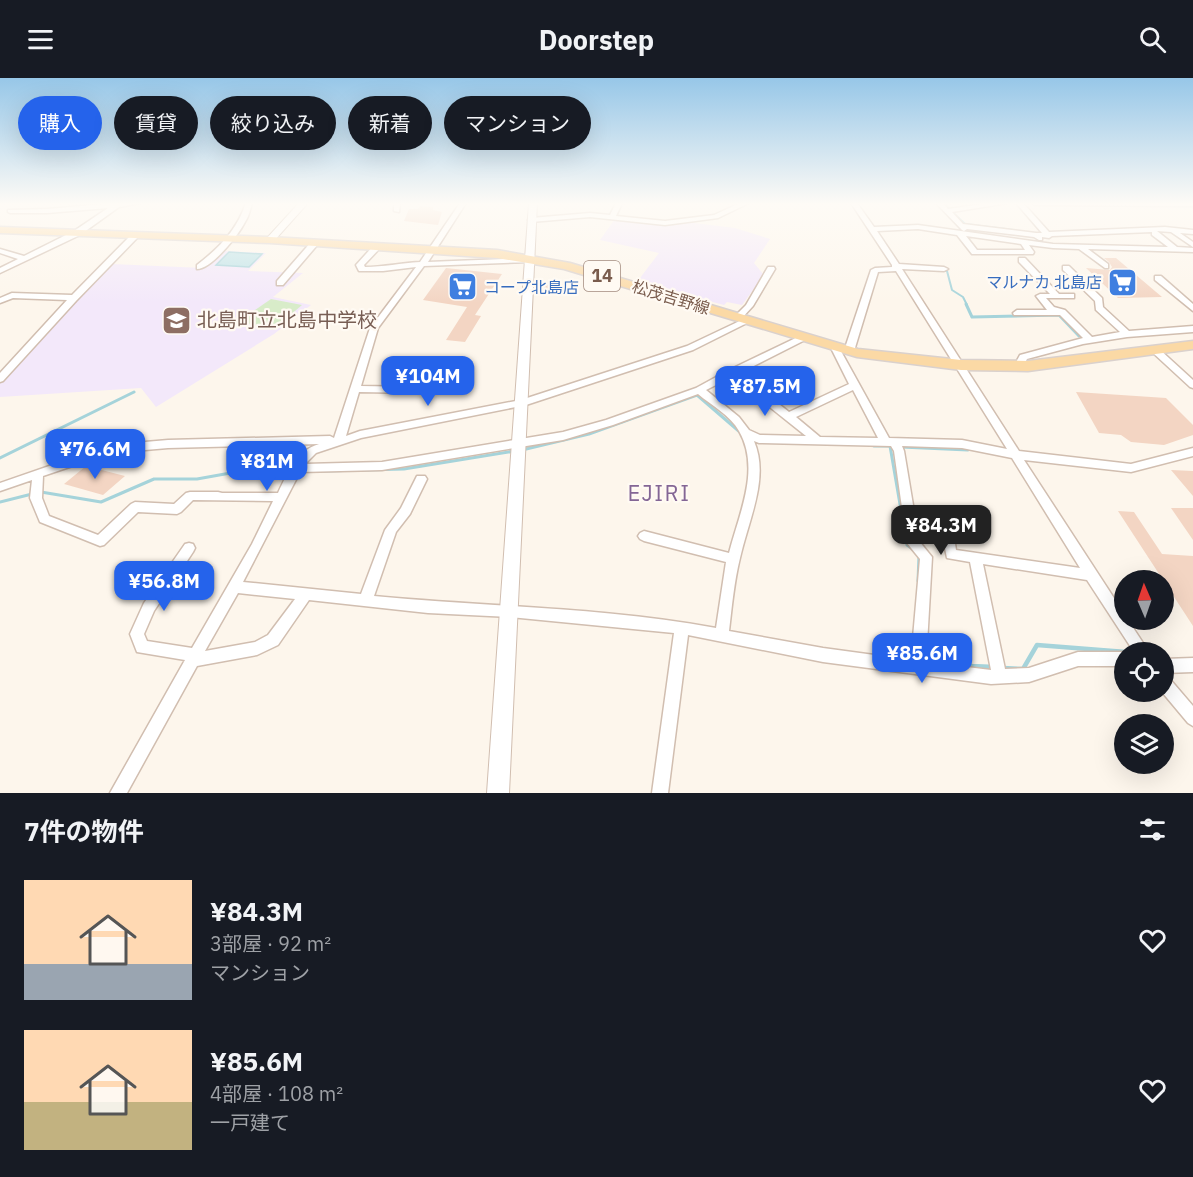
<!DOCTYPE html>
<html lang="ja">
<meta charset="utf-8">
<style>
:root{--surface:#171b24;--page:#20242c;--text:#f1f3f6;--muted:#9ea1a6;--accent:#2563eb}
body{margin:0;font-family:"IBM Plex Sans","Noto Sans JP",sans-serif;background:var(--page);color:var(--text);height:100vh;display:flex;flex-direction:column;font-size:22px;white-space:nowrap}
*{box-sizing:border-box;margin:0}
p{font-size:20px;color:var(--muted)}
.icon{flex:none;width:33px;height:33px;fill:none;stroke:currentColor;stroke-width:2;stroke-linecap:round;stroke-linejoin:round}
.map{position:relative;height:715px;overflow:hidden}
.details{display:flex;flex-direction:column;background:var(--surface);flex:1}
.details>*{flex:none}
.guide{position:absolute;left:18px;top:18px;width:600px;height:54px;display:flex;gap:12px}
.needle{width:39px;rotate:358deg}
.tools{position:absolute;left:1114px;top:492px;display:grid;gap:12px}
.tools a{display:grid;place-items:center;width:60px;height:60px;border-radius:50%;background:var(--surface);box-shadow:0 6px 24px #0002;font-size:30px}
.price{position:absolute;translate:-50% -51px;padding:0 14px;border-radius:12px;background:var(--accent);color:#fff;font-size:20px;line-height:39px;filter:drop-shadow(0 2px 3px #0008)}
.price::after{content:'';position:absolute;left:50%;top:36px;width:18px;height:14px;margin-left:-9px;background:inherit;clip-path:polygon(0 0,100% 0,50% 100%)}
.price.current{background:#222;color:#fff}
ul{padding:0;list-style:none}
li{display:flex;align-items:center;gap:18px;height:150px;padding:0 24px}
li span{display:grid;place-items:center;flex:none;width:168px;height:120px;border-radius:0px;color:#555}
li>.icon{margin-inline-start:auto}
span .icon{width:72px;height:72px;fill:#fffc;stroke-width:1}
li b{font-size:26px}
h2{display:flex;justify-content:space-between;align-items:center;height:72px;padding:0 24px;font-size:26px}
.pill{padding:0 21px;border-radius:27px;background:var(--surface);box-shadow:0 6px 24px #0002;font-size:21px;line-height:54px}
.pill.current{background:var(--accent);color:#fff}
header{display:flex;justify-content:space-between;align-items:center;height:78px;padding:0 24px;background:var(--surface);font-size:27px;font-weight:700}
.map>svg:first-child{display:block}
.education{fill:#f3e8fa}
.green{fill:#d8ecc9}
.water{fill:#bfe3e8;stroke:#a5d3da;stroke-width:1.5}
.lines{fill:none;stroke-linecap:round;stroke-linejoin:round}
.stream-far2{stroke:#a5d3da;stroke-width:2}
.stream-far1{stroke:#a5d3da;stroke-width:3}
.stream{stroke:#a5d3da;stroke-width:4.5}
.building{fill:#f3d5c3}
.minor-casing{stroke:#d1beb0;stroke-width:3}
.tertiary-casing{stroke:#d1beb0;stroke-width:2}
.primary-casing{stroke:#dad1cd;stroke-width:3}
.minor{fill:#fff;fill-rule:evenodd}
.tertiary{fill:#fff;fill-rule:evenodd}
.primary{fill:#fbd9a5;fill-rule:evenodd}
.labels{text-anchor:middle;stroke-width:4.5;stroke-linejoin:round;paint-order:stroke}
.far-shop-label{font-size:16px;fill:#366cbe;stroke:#fffaf3;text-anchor:end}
.far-street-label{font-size:16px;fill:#7a5c4d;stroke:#fffaf3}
.shield{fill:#fffaf3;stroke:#a28b7f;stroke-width:1.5}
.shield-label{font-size:18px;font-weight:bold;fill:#7a5c4d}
.education-label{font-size:20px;fill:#785e54;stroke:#fffaf3;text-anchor:start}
.quarter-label{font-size:22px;letter-spacing:1.5px;fill:#846695;stroke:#fffaf3}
</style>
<header><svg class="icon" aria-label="menu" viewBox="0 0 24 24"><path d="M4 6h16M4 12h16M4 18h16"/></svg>Doorstep<svg class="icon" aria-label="search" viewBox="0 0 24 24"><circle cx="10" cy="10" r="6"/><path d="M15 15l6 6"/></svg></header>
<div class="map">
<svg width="1193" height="715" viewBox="0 0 1193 715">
<rect width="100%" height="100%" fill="#fdf6ec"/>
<path class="education" d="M615 141 649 146 675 147 686 144 735 150 770 161 754 185 764 197 742 227 727 224 724 227 637 204 659 175 600 162Z
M222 173 266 175 248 193 303 195 273 219 311 227 274 256 156 329 141 310 0 319V305L112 186 203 190Z"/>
<path class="green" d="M271 221 302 227 273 252 239 243Z"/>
<path class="water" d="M229 174 262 176 249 189 216 187Z"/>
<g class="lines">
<path class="stream-far2" d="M943 125 965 146 1014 152
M949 131 987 125
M1077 153 1142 150
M940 193H947L952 212 963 219 967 227"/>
<path class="stream-far1" d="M966 226 972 239 1059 237 1079 258
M874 368H894
M890 368 907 467 914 472
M901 369 968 372
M522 372 589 356 697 317 741 355
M0 380 134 314
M323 393 404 391 515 373
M41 414 101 424 154 401H197L236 394H292
M0 424 32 416
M918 503 919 477"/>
<path class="stream" d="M923 579 972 588 994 589
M1003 590 1023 591 1037 567 1126 574"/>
</g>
<path class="building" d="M420 128 433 129V132L442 134 438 147 404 143 409 131H418Z
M1104 180H1116L1162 219 1118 220 1086 190 1110 192 1112 189 1109 184Z
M446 190 502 196 475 237 481 238 465 264 446 262 467 229 423 222Z
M543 204H559V217H542Z
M1076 314 1166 320 1193 347V357L1164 367 1131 364 1121 357 1099 355Z
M86 388 125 398 103 417 64 406Z
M1171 392 1193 393V418Z
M1171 430H1193V462Z
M1118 433 1134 434 1162 476 1193 478V548Z"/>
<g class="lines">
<defs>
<path id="minor" d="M115 125H141L119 129 80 157 0 195V190L18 181 0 175V171L24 178 74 153 108 130 47 135H10L8 134V132L47 131Z
M246 125H252C250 132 249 138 245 144 239 156 212 191 197 191V187C219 170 237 152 246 125Z
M394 125H400L399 134 394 133Z
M460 125H466L428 184 529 180 533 182 529 184 424 188 378 250 361 308 417 309 422 312 417 315 359 314 346 358 360 353 521 322 687 268 746 240H752L753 242 693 272 526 327 361 360 316 375 305 386 382 384 563 354 606 342 696 310 729 292 804 256 808 259 807 261 740 295 789 334 849 306 830 268 831 266H837L889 360 962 362 1007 371 896 193 878 194 854 273 849 276 844 273 871 192 875 190 892 189V187L851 125H857L874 149 918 147 1053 166 1168 169 1152 157V154L1052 158 1049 160 1042 159V162H1039L1034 159 967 151 964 153 962 152 936 125H943L948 131 990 125H1008L952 134 963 146 1036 155H1042L1016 125H1023L1049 154 1165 149 1193 152V156L1180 155 1193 164V169L1171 154 1157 153 1177 169 1193 170V174L1088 171 1108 186V190H1105L1079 171 1053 170 1029 167 1034 174 1033 176H972L957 157 918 151 877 153 899 186 944 189 948 191 944 193 902 191 1019 373 1131 386 1193 370V378L1131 394 1024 382 1125 537V542H1128L1149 574H1134L1087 502 983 486 1005 591 1029 590 1078 574H1125V588H1078L1029 604 991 606 823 584 688 557 668 715H652L674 555 510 539 428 535 309 522 278 567 257 577 197 588 127 715H110L185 582 137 574 130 556 144 525 185 466 189 465 193 466 195 470 193 474 154 533 144 556 147 563 192 570 252 466 273 423 193 422 181 434 177 436 138 434 104 467 100 468 40 444 30 420 32 402 0 413V405L110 367 168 362 330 358 334 360 370 250 416 189 383 193H359L356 187 375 166H378L382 168 364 187 365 189C383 189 401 185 420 184ZM966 158 1021 166 1025 172H977ZM732 299 806 358 760 357 749 352 739 339 706 312ZM853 312 878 360 820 359 796 339ZM698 316C711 327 731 338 739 353 761 391 739 436 729 475L644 453 640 455 638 458 640 461 644 463 726 484 716 550C603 529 487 529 374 518L396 454 410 436 427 401 425 398H417L401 430 385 452 361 516 243 504 300 394 382 392 563 362 613 347ZM754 363 759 365 891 368 894 373 907 465 920 481 911 582 823 570 729 553C732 528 734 504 740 480 748 443 770 400 754 363ZM319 366C296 373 288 394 278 415H222L218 414H190L186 415 174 426 135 424 131 426 98 457 49 438 42 420 43 398 111 375 168 370ZM902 368 962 370 1012 380 1080 490 956 472 952 446 950 443 946 441 942 443 940 446 947 480 970 484 991 592 926 584 932 479 919 463 904 373ZM238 515 295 521 268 557 255 564 205 573Z
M616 125H622L616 138 665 143 714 137 740 125H749L718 140 665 147 590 139 531 144 528 142 531 140 590 135 610 137Z
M1032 125H1193V128L1035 127Z
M133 155 140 157 76 223 3 303 0 304V295L67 222 13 220 0 225V220L12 215 72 217Z
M312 163 319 165 283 207H277V203Z
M1019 180H1025L1059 216H1074V220H1046L1054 229 1065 232 1092 259 1120 254 1096 232 1095 223 1063 192V188H1069L1102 220 1103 229 1129 253 1193 248V254L1127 259 1083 266 1027 281 1022 290H1016L1014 288 1020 277 1083 260 1060 237H1014L1013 235 1017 232H1047L1036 218 1040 216H1050L1019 184Z
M768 189H774L775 191 753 228 741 241H735L734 239 746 227Z
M1155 198H1161L1193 226V233L1155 202Z
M1155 269 1158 270 1193 302V310L1190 309 1152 274 1150 272 1152 270Z
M1193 580V594L1164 595V581Z
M1164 598 1169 600 1193 628V648L1188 645 1162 614H1164Z"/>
<path id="tertiary" d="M299 125H308L273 164H267V160Z
M529 125H537L509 715H487Z"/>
<path id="primary" d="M0 149 270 159 497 172 570 185 858 271 961 282 1028 283 1193 263V271L1028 293 961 292 857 279 564 191 497 180 270 165 0 155Z"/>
</defs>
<use href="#minor" class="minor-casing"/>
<use href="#tertiary" class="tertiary-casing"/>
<use href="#primary" class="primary-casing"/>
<use href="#minor" class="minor"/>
<use href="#tertiary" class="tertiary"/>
<use href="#primary" class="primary"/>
</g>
<linearGradient id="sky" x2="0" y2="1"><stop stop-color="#97c7e8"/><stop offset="0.56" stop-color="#fefbf6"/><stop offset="1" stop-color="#fefbf6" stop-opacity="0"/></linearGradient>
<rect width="1193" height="225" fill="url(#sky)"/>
<defs>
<symbol id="supermarket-square" viewBox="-11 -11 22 22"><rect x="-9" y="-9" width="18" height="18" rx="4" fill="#3f7fe0" stroke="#fffaf3"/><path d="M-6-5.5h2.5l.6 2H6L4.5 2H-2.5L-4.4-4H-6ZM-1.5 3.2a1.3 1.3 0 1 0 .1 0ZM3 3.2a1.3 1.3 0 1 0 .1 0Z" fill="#fff"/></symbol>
<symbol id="school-square" viewBox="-11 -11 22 22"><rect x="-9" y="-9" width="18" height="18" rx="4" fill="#8d6e63" stroke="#fffaf3"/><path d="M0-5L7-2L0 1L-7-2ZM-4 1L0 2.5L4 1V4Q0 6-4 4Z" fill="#fff"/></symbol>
</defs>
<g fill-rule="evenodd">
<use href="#supermarket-square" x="1106" y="188" width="33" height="33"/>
<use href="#supermarket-square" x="446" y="192" width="33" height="33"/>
<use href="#school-square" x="160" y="226" width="33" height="33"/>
</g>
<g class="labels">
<g class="far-shop-label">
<text x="1102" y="210">マルナカ 北島店</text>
<text x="484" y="215" text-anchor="start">コープ北島店</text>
</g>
<g class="far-street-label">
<text transform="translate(671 219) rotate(17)" y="6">松茂吉野線</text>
</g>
<rect class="shield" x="584" y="183" width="36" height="30" rx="4.5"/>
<g class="shield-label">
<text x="602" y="204">14</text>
</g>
<g class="education-label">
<text x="197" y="249">北島町立北島中学校</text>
</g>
<g class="quarter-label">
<text x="659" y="423">EJIRI</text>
</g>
</g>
</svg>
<div class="tools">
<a><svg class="needle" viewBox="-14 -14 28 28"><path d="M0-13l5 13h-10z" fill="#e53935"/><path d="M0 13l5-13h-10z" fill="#9ea1a6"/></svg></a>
<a><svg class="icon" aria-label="locate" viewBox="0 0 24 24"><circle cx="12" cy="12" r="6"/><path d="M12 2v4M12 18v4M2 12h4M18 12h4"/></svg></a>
<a><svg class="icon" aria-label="layers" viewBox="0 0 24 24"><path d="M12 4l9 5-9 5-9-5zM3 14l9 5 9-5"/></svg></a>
</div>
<b class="price" style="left:428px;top:329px">¥104M</b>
<b class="price" style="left:765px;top:339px">¥87.5M</b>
<b class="price" style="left:95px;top:402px">¥76.6M</b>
<b class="price" style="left:267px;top:414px">¥81M</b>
<b class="price current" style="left:941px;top:478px">¥84.3M</b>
<b class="price" style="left:164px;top:534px">¥56.8M</b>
<b class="price" style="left:922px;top:606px">¥85.6M</b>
<div class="guide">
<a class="pill current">購入</a>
<a class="pill">賃貸</a>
<a class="pill">絞り込み</a>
<a class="pill">新着</a>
<a class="pill">マンション</a>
</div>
</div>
<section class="details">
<h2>7件の物件<svg class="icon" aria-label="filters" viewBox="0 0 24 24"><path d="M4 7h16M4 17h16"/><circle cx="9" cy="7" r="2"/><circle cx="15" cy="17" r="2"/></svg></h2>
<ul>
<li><span style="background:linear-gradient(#ffd9b3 70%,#9aa5b1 0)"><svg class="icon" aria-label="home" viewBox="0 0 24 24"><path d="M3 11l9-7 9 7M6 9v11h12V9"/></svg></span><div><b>¥84.3M</b><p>3部屋 · 92 m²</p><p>マンション</p></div><svg class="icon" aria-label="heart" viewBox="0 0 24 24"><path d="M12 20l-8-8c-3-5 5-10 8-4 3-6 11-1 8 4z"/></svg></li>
<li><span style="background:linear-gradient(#ffd9b3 60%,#c2b280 0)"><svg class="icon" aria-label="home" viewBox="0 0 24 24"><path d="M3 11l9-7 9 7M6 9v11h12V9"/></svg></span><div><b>¥85.6M</b><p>4部屋 · 108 m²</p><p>一戸建て</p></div><svg class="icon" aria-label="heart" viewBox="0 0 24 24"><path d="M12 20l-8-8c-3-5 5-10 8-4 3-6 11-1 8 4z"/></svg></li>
</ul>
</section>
